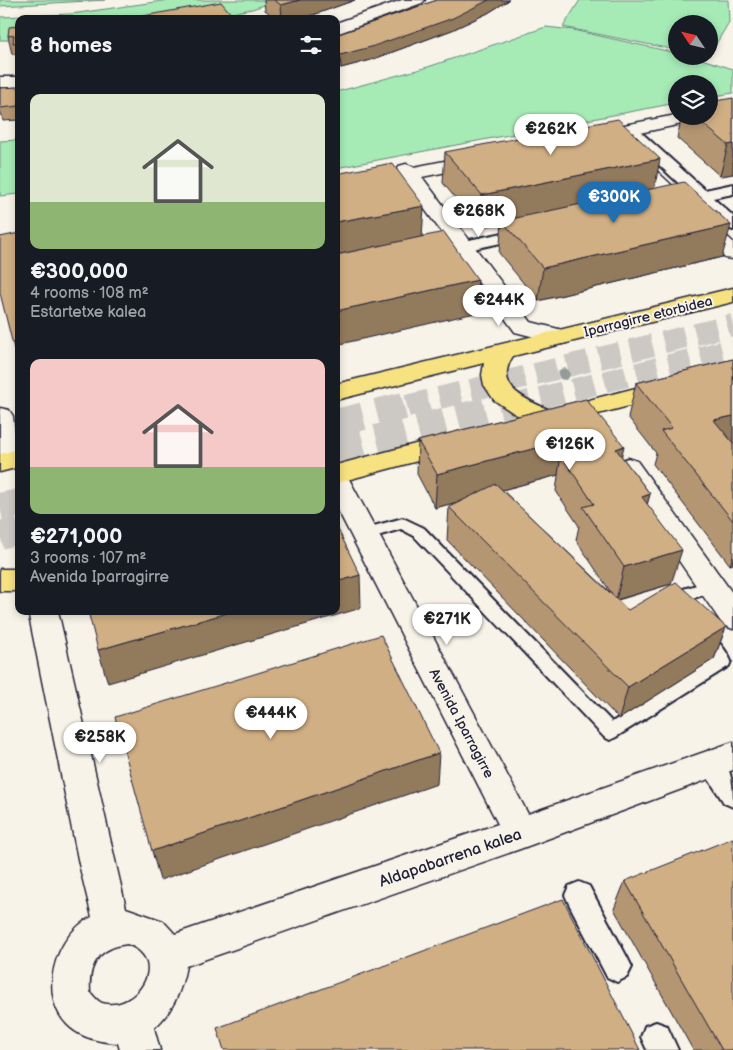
<!DOCTYPE html>
<meta charset="utf-8">
<style>
:root{--surface:#171b24;--page:#20242c;--text:#f1f3f6;--muted:#9ea1a6;--accent:#1f6fb2}
body{margin:0;font-family:"Balsamiq Sans",sans-serif;background:var(--page);color:var(--text);height:100vh;display:flex;flex-direction:column;font-size:19px;white-space:nowrap}
*{box-sizing:border-box;margin:0}
p{font-size:16px;color:var(--muted)}
.icon{flex:none;width:28px;height:28px;fill:none;stroke:currentColor;stroke-width:2;stroke-linecap:round;stroke-linejoin:round}
.map{position:relative;flex:1;overflow:hidden}
.sheet{position:absolute;left:15px;top:15px;width:325px;height:600px;display:flex;flex-direction:column;background:var(--surface);border-radius:10px;box-shadow:0 2px 8px #0003}
.sheet>*{flex:none}
.needle{width:32px;rotate:305deg}
.fabs{position:absolute;left:668px;top:15px;display:grid;gap:10px}
.fabs a{display:grid;place-items:center;width:50px;height:50px;border-radius:50%;background:var(--surface);box-shadow:0 2px 8px #0003;font-size:25px}
.price{position:absolute;translate:-50% -42px;padding:0 11px;border-radius:18px;background:#fff;color:#222;font-size:16px;line-height:32px;filter:drop-shadow(0 1px 2px #0008)}
.price::after{content:'';position:absolute;left:50%;top:30px;width:15px;height:11px;margin-left:-8px;background:inherit;clip-path:polygon(0 0,100% 0,50% 100%)}
.price.active{background:var(--accent);color:#fff}
ul{padding:0;list-style:none}
li{display:grid;align-content:center;gap:10px;height:265px;padding:0 15px}
li span{display:grid;place-items:center;height:155px;border-radius:10px;color:#555}
li>.icon{margin-inline-start:auto}
span .icon{width:90px;height:90px;fill:#fffc;stroke-width:1}
li b{font-size:21px}
h2{display:flex;justify-content:space-between;align-items:center;height:60px;padding:0 15px;font-size:21px}
.map>svg:first-child{display:block}
.green{fill:#a6ebb6;stroke:#648678}
.lines{fill:none;stroke-linecap:round;stroke-linejoin:round}
.trunk-tunnel-far1{stroke:#ccc9c5;stroke-width:22;stroke-dasharray:22 11;stroke-linecap:butt}
.trunk-tunnel{stroke:#ccc9c5;stroke-width:28;stroke-dasharray:28 14;stroke-linecap:butt}
.service-casing{stroke:#22223b;stroke-width:4}
.pedestrian-casing{stroke:#22223b;stroke-width:4}
.minor-casing{stroke:#22223b;stroke-width:3}
.primary-casing{stroke:#22223b;stroke-width:3}
.service{fill:#f7f3e8;fill-rule:evenodd}
.pedestrian{fill:#f7f3e8;fill-rule:evenodd}
.minor{fill:#f7f3e8;fill-rule:evenodd}
.primary{fill:#f7e281;fill-rule:evenodd}
.tree{fill:#949c9a}
.wall{fill:#b49672;stroke:#22223b;fill-rule:evenodd}
.shaded-wall{fill:#927a5c;stroke:#22223b}
.building{fill:#d1af84;stroke:#22223b}
.labels{text-anchor:middle;stroke-width:4;stroke-linejoin:round;paint-order:stroke}
.street-label{font-size:14px;fill:#22223b;stroke:#f7f3e8}
.near-street-label{font-size:16px;fill:#22223b;stroke:#f7f3e8}
</style>
<div class="map">
<svg width="733" height="1050" viewBox="0 0 733 1050">
<rect width="100%" height="100%" fill="#f7f3e8"/>
<filter id="ink" filterUnits="userSpaceOnUse"><feTurbulence type="fractalNoise" baseFrequency=".02" numOctaves="2"/><feDisplacementMap in="SourceGraphic" scale="10" xChannelSelector="R" yChannelSelector="G"/><feConvolveMatrix kernelMatrix="1 2 1 2 8 2 1 2 1" color-interpolation-filters="sRGB"/></filter>
<g filter="url(#ink)">
<path class="green" d="M0 0H105L0 6Z
M169 0H280L252 9 200 19H19V40H0V17L71 14Z
M580 0H728L729 22 709 56V24H676V50L563 27Z
M546 27 573 30 676 53V56H692L733 69V93L709 97V84H676V103L336 168V92L428 67Z
M19 140V194L0 196V141Z"/>
<g class="lines">
<path class="trunk-tunnel-far1" d="M407 406 733 325
M509 406 733 349"/>
<path class="trunk-tunnel" d="M336 423 412 404
M336 449 514 404
M0 507 19 503
M0 535 19 530"/>
<defs>
<path id="service" d="M403 518 424 528 612 722 712 659 696 638 698 633C712 629 726 650 731 661L729 666 616 737 610 740 604 737 414 536 401 529 364 540 359 538 356 534 359 530Z
M713 580 719 582 721 586 719 590 684 601 682 607 676 609 670 607 668 603 670 593Z"/>
<path id="pedestrian" d="M629 125 634 126 705 190 733 184V194L713 198 733 216V230L727 228 698 201 672 207 666 205 664 202 666 199 690 194 624 132 622 129Z
M527 228 533 230 535 233 533 236 445 255 437 250 445 245Z
M712 753C733 762 733 785 733 807L724 803 699 764 703 756Z
M579 882 589 886 627 957 632 967 627 977 617 982 607 977 569 904 565 895 569 886Z
M656 1022 667 1026 678 1050H647L641 1037 645 1026Z"/>
<path id="minor" d="M402 0H425L422 3 336 34V23Z
M0 77H19V87H0Z
M676 115 705 116 702 120 696 121 593 143 586 141 584 137 586 133 593 131Z
M628 149 635 151 733 242V259L725 258 621 159 618 155 621 151Z
M479 154 486 156 489 160 486 164 422 177 531 322 570 332 574 337 570 342 562 344 515 332 404 181 336 195V183L397 171 399 166 406 164 414 167Z
M0 408 9 410 13 416 18 461 14 467 5 470 0 469Z
M628 458 637 461 733 594V629L723 625 619 473 615 467 619 461Z
M336 470 345 472 349 479 528 814 733 742V770L520 849 186 966C181 992 173 1011 154 1028L160 1050H120L118 1043C102 1042 84 1039 71 1028 36 999 54 935 92 917L79 864 28 611H58L126 908 163 921 175 934 498 824 336 506ZM127 944C171 959 137 1013 102 1003 97 1001 94 996 90 992 88 965 99 947 127 944Z"/>
<path id="primary" d="M733 288V302L513 356C493 387 526 400 550 410L733 363V379L548 427 515 414 494 400 484 385 482 375 484 363 336 400V384Z
M453 434 462 437 466 443 462 449 336 483V465Z
M19 449V467L0 472V454Z
M0 569H19V591H0Z"/>
</defs>
<use href="#service" class="service-casing"/>
<use href="#pedestrian" class="pedestrian-casing"/>
<use href="#minor" class="minor-casing"/>
<use href="#primary" class="primary-casing"/>
<use href="#service" class="service"/>
<use href="#pedestrian" class="pedestrian"/>
<use href="#minor" class="minor"/>
<use href="#primary" class="primary"/>
</g>
<circle class="tree" cx="564" cy="374" r="6"/>
<path class="wall" d="M264 0H355L316 14 298 19H276L265 10Z
M437 0H509L488 13 452 30 371 60 341 68 336 65V35Z
M19 26V61H17L16 54H12L8 36Z
M19 87V120L3 121 1 112H0V88Z
M733 98V174L720 176 677 138 682 116H709Z
M445 152 654 188 722 257 538 301 499 253 502 223 479 227 443 183Z
M733 359V564L730 565 653 464 656 453 628 417 636 383Z
M586 399 622 457 650 494 647 504 671 584 618 600 628 610 726 627 714 659 619 719 447 540 449 507 463 500 435 508 417 474 418 441ZM558 475V476L556 491 579 526 576 540 612 594 502 490Z
M625 881 733 1050H693L614 909Z"/>
<path class="shaded-wall" d="M300 0H355L316 14 298 19H282L281 5Z
M489 0H509L488 13 452 30 371 60 341 68 340 55Z
M233 16V19H214Z
M733 144V174L720 176 728 145Z
M660 159 654 191 502 221V223L479 227 482 195Z
M424 206 422 238 336 255V222Z
M731 225 722 257 538 301 543 268Z
M478 280 475 313 336 345V311Z
M733 416V446L714 420Z
M563 441 558 475 435 508 437 474Z
M624 446 616 480V449Z
M650 494 641 528 642 497Z
M682 550 671 584 616 600 624 567Z
M733 556V564L730 565Z
M360 575 361 608 108 683 98 650 234 611H336V582Z
M726 627 714 659 619 719 628 687Z
M439 753 437 784 160 880 152 851Z"/>
<path class="building" d="M274 0H300L281 5Z
M437 0H489L453 18 371 47 340 55 336 52V35Z
M221 2 233 16 214 19H108L143 16Z
M19 26V42L13 43 14 35 8 36 9 27Z
M19 87V106L0 108V88Z
M733 98V144L728 145 694 116H709V102Z
M618 119 660 159 482 195 445 152Z
M392 163 424 206 336 222V174Z
M684 182 731 225 543 268 502 221Z
M444 232 478 280 336 311V255Z
M19 233V369L0 293V237Z
M733 359V416L714 420 733 443V521L661 431 672 428 636 383Z
M586 399 624 446 616 449 650 494 642 497 682 550 624 567 583 507 594 504 562 457 573 455 563 441 437 474 418 441Z
M496 484 628 610 676 582 726 627 628 687 449 507Z
M336 525 360 575 336 582Z
M88 611H234L98 650Z
M381 635 439 753 152 851 115 717Z
M733 838V1050H722L625 881Z
M563 899 640 1050H224L217 1028Z"/>
</g>
<g class="labels">
<g class="street-label">
<text transform="translate(648 316) rotate(-14)" y="5">Iparragirre etorbidea</text>
<text transform="translate(462 723) rotate(62)" y="5">Avenida Iparragirre</text>
</g>
<g class="near-street-label">
<text transform="translate(450 857) rotate(-19)" y="6">Aldapabarrena kalea</text>
</g>
</g>
</svg>
<div class="fabs">
<a><svg class="needle" viewBox="-14 -14 28 28"><path d="M0-13l5 13h-10z" fill="#e53935"/><path d="M0 13l5-13h-10z" fill="#9ea1a6"/></svg></a>
<a><svg class="icon" aria-label="layers" viewBox="0 0 24 24"><path d="M12 4l9 5-9 5-9-5zM3 14l9 5 9-5"/></svg></a>
</div>
<b class="price" style="left:551px;top:156px">€262K</b>
<b class="price active" style="left:614px;top:224px">€300K</b>
<b class="price" style="left:479px;top:238px">€268K</b>
<b class="price" style="left:499px;top:327px">€244K</b>
<b class="price" style="left:570px;top:471px">€126K</b>
<b class="price" style="left:447px;top:646px">€271K</b>
<b class="price" style="left:271px;top:740px">€444K</b>
<b class="price" style="left:100px;top:764px">€258K</b>
<section class="sheet">
<h2>8 homes<svg class="icon" aria-label="filters" viewBox="0 0 24 24"><path d="M4 7h16M4 17h16"/><circle cx="9" cy="7" r="2"/><circle cx="15" cy="17" r="2"/></svg></h2>
<ul>
<li><span style="background:linear-gradient(#dfe7d0 70%,#8fb573 0)"><svg class="icon" aria-label="home" viewBox="0 0 24 24"><path d="M3 11l9-7 9 7M6 9v11h12V9"/></svg></span><div><b>€300,000</b><p>4 rooms · 108 m²</p><p>Estartetxe kalea</p></div></li>
<li><span style="background:linear-gradient(#f6c9c9 70%,#8fb573 0)"><svg class="icon" aria-label="home" viewBox="0 0 24 24"><path d="M3 11l9-7 9 7M6 9v11h12V9"/></svg></span><div><b>€271,000</b><p>3 rooms · 107 m²</p><p>Avenida Iparragirre</p></div></li>
</ul>
</section>
</div>
